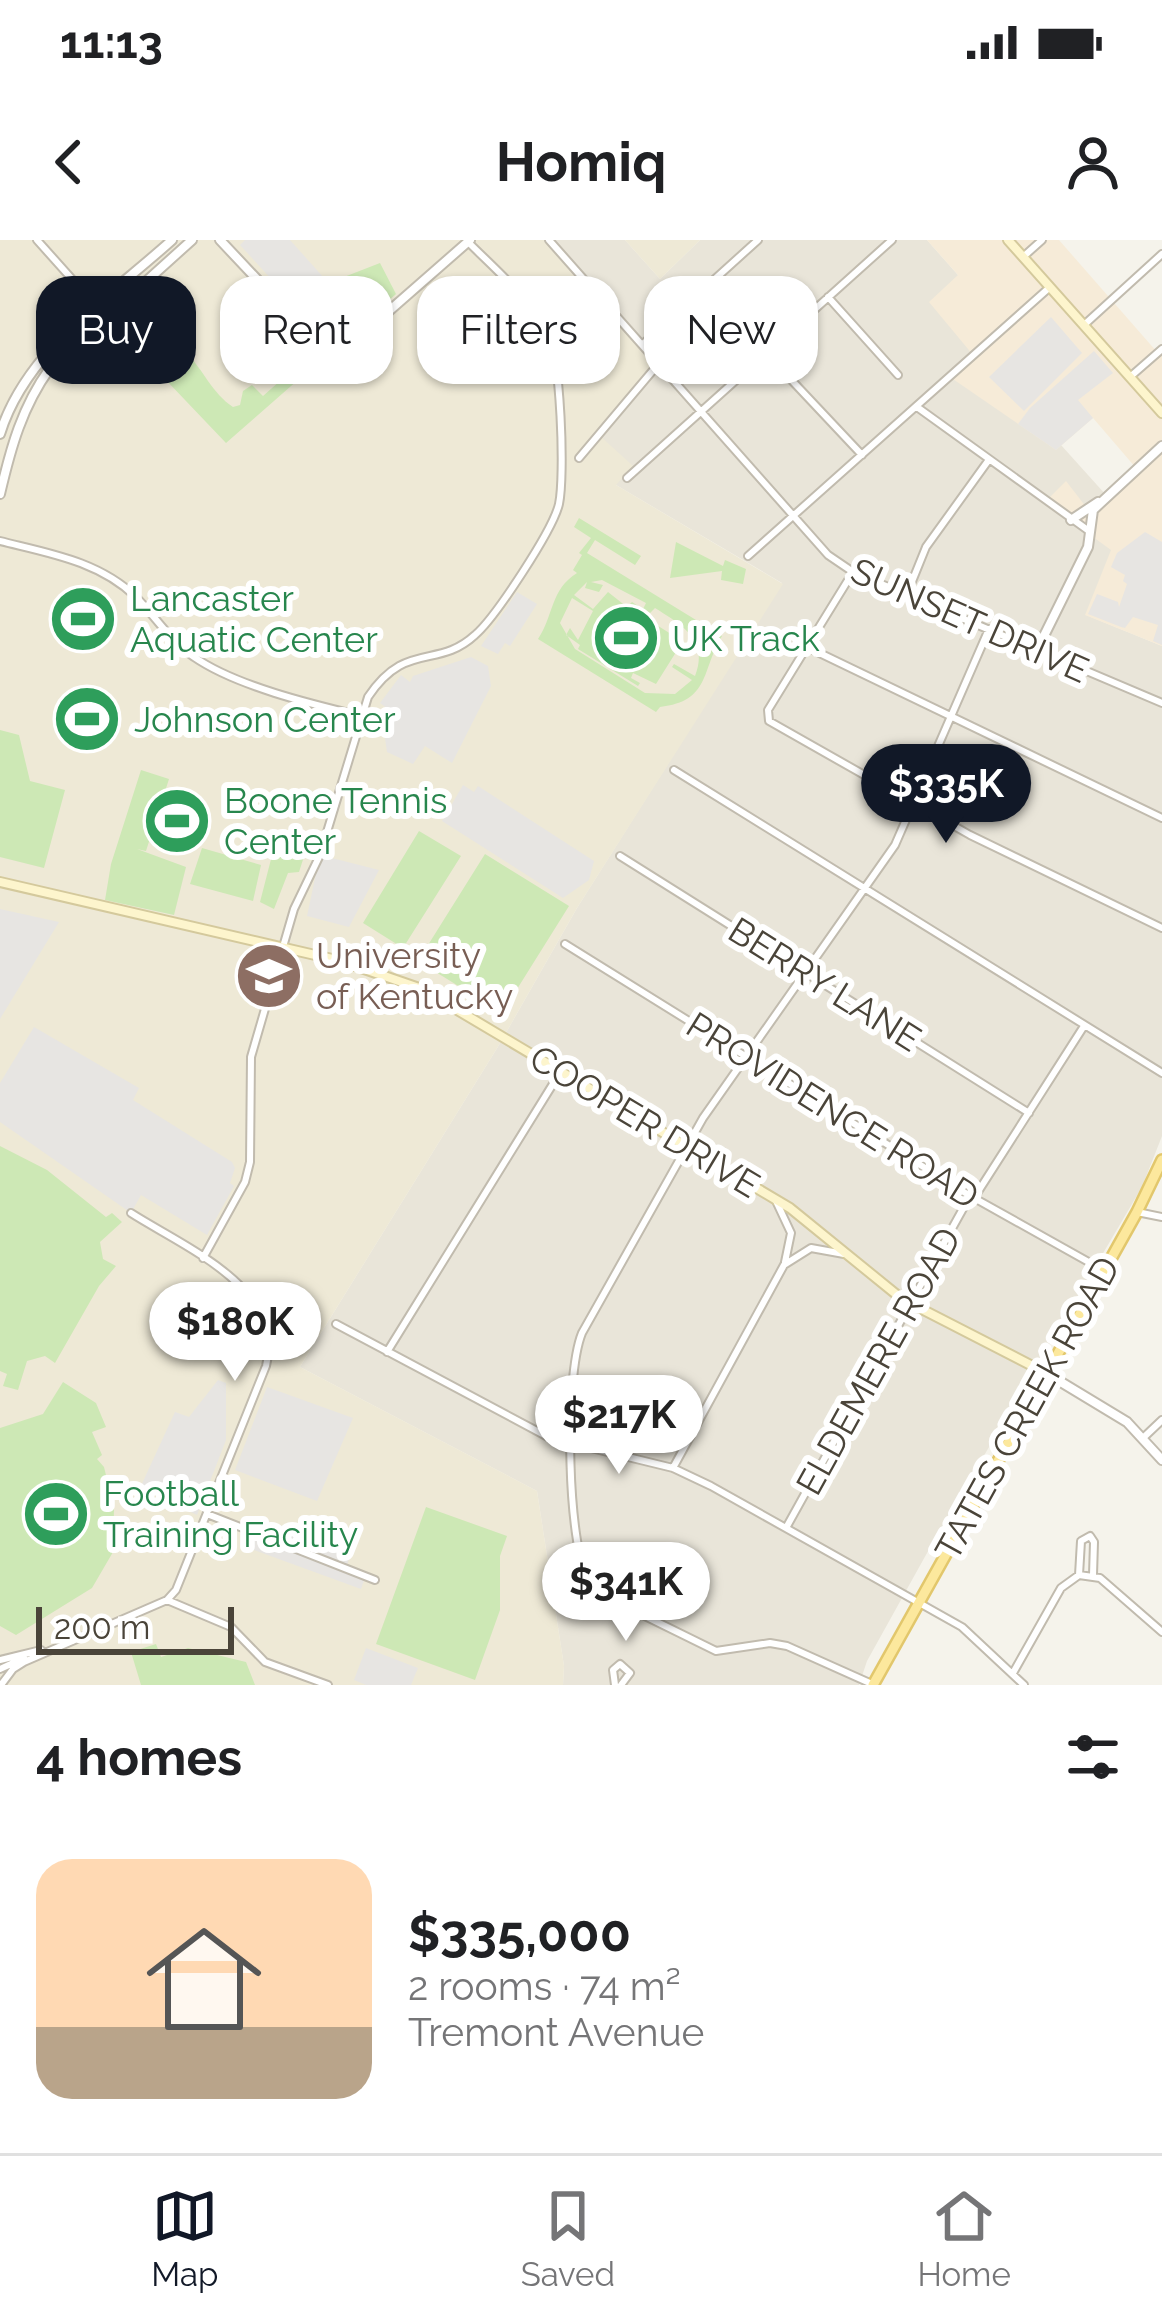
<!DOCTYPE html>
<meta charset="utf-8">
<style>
:root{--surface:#fff;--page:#f2f2f2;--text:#202124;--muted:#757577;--line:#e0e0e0;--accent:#111827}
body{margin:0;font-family:Raleway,sans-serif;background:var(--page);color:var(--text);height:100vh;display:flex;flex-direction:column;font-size:45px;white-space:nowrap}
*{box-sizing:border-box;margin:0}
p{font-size:39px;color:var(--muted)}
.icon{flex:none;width:66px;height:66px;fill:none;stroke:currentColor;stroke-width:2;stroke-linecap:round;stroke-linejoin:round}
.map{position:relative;height:1445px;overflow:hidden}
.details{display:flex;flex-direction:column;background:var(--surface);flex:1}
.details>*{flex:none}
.banner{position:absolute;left:36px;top:36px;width:1092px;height:108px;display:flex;gap:24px}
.scale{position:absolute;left:36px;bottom:30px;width:198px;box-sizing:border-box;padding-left:12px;border:6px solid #4a4439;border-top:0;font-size:33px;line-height:42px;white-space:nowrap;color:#4a4439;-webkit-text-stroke:9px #fff;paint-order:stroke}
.price{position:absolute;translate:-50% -102px;padding:0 27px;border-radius:42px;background:#fff;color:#222;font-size:39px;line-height:78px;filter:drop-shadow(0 3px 6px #0008)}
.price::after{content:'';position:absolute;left:50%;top:72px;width:36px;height:27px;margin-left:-18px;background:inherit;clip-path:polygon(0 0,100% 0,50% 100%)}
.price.on{background:var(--accent);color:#fff}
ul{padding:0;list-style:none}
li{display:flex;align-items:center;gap:36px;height:300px;padding:0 36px}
li span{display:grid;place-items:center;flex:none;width:336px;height:240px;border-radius:36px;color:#555}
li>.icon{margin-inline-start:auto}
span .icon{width:144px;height:144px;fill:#fffc;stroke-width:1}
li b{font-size:51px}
h2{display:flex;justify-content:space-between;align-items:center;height:144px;padding:0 36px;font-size:51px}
.chip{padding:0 42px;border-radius:36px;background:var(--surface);box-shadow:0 3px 9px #0004;font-size:42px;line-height:108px}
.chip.on{background:var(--accent);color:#fff}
.status{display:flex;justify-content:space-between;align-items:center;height:84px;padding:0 60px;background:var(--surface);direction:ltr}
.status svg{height:33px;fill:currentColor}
header{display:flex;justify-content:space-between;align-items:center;height:156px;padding:0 36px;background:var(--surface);font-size:54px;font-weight:700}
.tabs{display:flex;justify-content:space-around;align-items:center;height:168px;border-top:3px solid var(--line);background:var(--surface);font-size:33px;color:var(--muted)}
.tabs a{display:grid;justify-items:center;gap:6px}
.tabs .on{color:var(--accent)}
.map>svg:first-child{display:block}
.residential{fill:#e9e5d9}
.commercial{fill:#f6ebd8}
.education{fill:#eee9d6}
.green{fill:#cde8b5;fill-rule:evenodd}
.parking{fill:#e7e5e2}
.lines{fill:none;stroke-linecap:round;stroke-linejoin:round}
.minor-casing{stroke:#c1bbae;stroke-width:10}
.tertiary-casing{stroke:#c1bbae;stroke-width:12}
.secondary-casing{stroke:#d4c99c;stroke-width:12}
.primary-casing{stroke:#e2c76c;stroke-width:14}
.minor{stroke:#fff;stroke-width:6}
.tertiary{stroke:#fff;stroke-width:8}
.secondary{stroke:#fdf5cd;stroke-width:8}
.primary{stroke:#fce89d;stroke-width:9}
.labels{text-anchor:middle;stroke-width:12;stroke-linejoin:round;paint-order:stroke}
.leisure-label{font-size:36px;fill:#27864d;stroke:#fff;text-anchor:start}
.street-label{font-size:36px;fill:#4a4439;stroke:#fff}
.education-label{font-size:36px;fill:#785e54;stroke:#fff;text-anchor:start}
</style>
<div class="status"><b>11:13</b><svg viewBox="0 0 49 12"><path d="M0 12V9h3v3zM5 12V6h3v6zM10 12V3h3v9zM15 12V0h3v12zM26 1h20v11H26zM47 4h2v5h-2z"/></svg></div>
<header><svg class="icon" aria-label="back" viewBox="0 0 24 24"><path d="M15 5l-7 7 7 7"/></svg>Homiq<svg class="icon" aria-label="person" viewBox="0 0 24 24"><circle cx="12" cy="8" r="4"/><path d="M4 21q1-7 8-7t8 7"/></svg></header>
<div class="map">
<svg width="1162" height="1445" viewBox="0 0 1162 1445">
<rect width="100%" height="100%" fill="#f5f3eb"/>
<path class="residential" d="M549 0H625L660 39 700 0H927L958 35 1061 205 1106 255 1069 279 1112 310 1086 375 1162 406V896L1142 947 932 1304 867 1421 859 1445H563L564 1426 537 1251 300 1127 499 805 577 668 782 343 616 245 599 196Z"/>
<path class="commercial" d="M927 0H1059L1157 112 1162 109V406L1085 375 1111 310 1045 262 1066 241 1090 272 1136 228 1093 178 1056 210 950 137 973 115 929 62 958 35Z"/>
<path class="education" d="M0 0H549L660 122 599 195 633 226 616 245 783 344 577 668 499 805 300 1127 537 1251 564 1426 563 1445H0Z
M625 0H700L660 39Z"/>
<path class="green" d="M380 23 396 54 336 108 331 107 314 87 339 57 344 37Z
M186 112C204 131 212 153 233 167L240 165 243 151 252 145 263 156 307 117 315 125 226 203 165 139 172 124Z
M579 278 641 316 635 325 595 300 587 313 722 396C701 430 711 461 660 467L656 472 538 399C554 375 550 350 577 333L573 330 582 315 579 313 591 298 574 287ZM602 340 646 363 643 369 650 373 655 368C682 385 709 400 695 436L674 424 672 427 692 440 675 454 645 453 575 409 560 383 572 358 593 371 578 400 570 388 566 395 580 405 578 409 638 446 640 443 631 438 633 433 656 444 678 409 690 406 636 372 638 366 632 362 627 367 608 352 593 369 574 355 587 342 585 348 599 352 603 345 591 342Z
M676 302 723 326 725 320 746 329 743 344 721 340 722 331 670 338Z
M0 490 19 495 30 541 65 550 44 628 0 617Z
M141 530 169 539 146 611 137 609 186 627 174 675 105 660 111 624Z
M282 591 309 601 299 632 288 633 274 669 260 662 278 592Z
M419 591 461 616 403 708 363 683Z
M202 608 261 625 253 661 190 644Z
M485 614 569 666 502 773 418 721Z
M0 906 47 930 106 977 112 973 122 982 100 1002 103 1019 116 1026 99 1046 55 1123 45 1116 27 1121 18 1150 3 1146 7 1134 0 1131Z
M63 1142 96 1163 106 1187 92 1192 102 1215 97 1219 104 1227 114 1268 113 1312 92 1348 16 1395 0 1386V1188L43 1174Z
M426 1267 507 1296 500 1316V1370L475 1440 376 1404Z
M156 1404 161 1417 188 1408 246 1422 255 1445H141L131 1412Z"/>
<path class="parking" d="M245 0H290L333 48 332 55 317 69 301 60 295 65 240 5Z
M1051 77 1082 113 1024 171 989 137Z
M1094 111 1113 133 1078 160 1093 178 1056 210 1018 184 1030 168Z
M1145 292 1162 302V405L1153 401 1158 385 1133 377 1125 388 1121 387 1088 374 1097 354 1118 362 1119 367 1127 344 1123 341 1125 335 1111 327 1117 313Z
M517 352 537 364 510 406 505 403 498 414 481 406Z
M471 417 488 426 491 446 452 523 425 506 413 524 387 512 382 478 385 471 395 474 380 463 401 435 410 442 413 436Z
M463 545 474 552 478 546 594 621 589 640 563 658 442 581Z
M320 615 379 630 349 687 307 676Z
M0 669 59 682 0 779Z
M34 787 139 848 133 860 232 922 235 928 230 943 234 946 207 995 141 955 131 973 0 882V843Z
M218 1140 226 1143V1200L197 1275 140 1248 175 1172 189 1177Z
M267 1147 353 1178 317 1261 235 1230Z
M255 1277 352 1310 347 1325 367 1332 361 1349 240 1305 245 1281 252 1283Z
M366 1408 418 1428 411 1445H366L354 1440Z"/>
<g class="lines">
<defs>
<path id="minor" d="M37 0 105 76
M549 0 828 315 853 332 1162 463
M1023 17 1042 0
M828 57 898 135
M1084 85 1162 14
M643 104 758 0
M766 113 862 215
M1130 137 1162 109
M917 167 1089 291
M579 218 660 122
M627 238 892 0
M0 301C48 313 99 321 136 357 155 376 171 402 194 417 236 446 311 464 361 476
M748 316 1050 47
M853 332 768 470 769 481 970 595 1162 688
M907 354 926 307 988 221
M807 407 1162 578
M674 530 1162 833
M620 616 1029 873
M565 704 967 954 1103 1030
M974 958 1084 786
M776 961 791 993 785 1022
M1137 972 1162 977
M203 1018 245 942 250 922 251 817 294 669 320 615 368 457C406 400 437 430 475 395 495 378 553 290 559 264 565 236 561 115 547 91 529 58 495 29 468 2
M336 1084 550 1198 673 1228 711 1246 962 1387 1024 1445
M387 1112 561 831
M1143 1198 1162 1180
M673 1228 784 1025 811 1008 844 1014
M207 1274 375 1340
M786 1288 970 956
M1079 1335 1081 1301 1090 1296 1094 1302 1093 1335
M167 1360 231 1387 265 1422 328 1445
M0 1420 41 1410
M0 1429 24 1418
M1013 1433 1061 1348 1079 1335 1100 1338 1162 1392
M872 1444 787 1406 770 1403 716 1411 592 1350C566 1312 564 1137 582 1093L703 878 895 605 989 389
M1 1445 13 1429 24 1422 167 1360 176 1350 266 1126C286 1048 184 1007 131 973
M615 1445 613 1430 620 1424 630 1433 621 1445"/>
<path id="tertiary" d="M220 0 333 120 470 0
M0 194C26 110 109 57 172 0
M0 254C11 207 22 167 50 128L192 0
M1071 280 1098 262
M1037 410 1088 307 1093 270 1162 206
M1046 1133 1127 1182 1162 1220"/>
<path id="secondary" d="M1008 0 1162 173
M0 642 341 721 422 749 790 968 902 1059 1046 1133"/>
<path id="primary" d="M873 1445 1137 972 1162 920"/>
</defs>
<use href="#minor" class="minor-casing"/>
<use href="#tertiary" class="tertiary-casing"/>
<use href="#secondary" class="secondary-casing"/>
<use href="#primary" class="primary-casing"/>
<use href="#minor" class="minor"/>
<use href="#tertiary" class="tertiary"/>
<use href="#secondary" class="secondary"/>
<use href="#primary" class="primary"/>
</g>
<defs>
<symbol id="stadium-disc" viewBox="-11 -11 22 22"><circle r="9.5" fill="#2e9e5b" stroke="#fff"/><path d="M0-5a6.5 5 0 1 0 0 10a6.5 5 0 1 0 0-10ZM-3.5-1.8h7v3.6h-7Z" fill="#fff"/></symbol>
<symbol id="university-disc" viewBox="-11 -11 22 22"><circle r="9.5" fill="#8d6e63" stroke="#fff"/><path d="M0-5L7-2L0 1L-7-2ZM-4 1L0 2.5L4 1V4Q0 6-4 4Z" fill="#fff"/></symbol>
</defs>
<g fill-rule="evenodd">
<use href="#stadium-disc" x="45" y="341" width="76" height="76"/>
<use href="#stadium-disc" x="588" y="360" width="76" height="76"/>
<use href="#stadium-disc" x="49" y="441" width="76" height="76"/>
<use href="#stadium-disc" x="139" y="543" width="76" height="76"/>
<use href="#university-disc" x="231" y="698" width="76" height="76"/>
<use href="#stadium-disc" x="18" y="1236" width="76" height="76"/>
</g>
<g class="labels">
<g class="leisure-label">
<text x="130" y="371">Lancaster<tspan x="130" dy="41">Aquatic Center</tspan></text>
<text x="672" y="411">UK Track</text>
<text x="134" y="492">Johnson Center</text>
<text x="224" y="573">Boone Tennis<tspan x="224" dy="41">Center</tspan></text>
<text x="103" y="1266">Football<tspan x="103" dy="41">Training Facility</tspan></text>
</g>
<g class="street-label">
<text transform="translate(970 380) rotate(24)" y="13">SUNSET DRIVE</text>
<text transform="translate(825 744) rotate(32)" y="13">BERRY LANE</text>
<text transform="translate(833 870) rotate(32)" y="13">PROVIDENCE ROAD</text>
<text transform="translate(645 881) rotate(31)" y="13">COOPER DRIVE</text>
<text transform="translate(878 1121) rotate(-61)" y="13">ELDEMERE ROAD</text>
<text transform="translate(1027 1168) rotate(-61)" y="13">TATES CREEK ROAD</text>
</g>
<g class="education-label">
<text x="316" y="728">University<tspan x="316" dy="41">of Kentucky</tspan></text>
</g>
</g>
</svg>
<div class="scale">200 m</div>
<b class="price on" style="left:946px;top:606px">$335K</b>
<b class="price" style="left:235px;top:1144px">$180K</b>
<b class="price" style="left:619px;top:1237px">$217K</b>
<b class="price" style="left:626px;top:1404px">$341K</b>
<div class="banner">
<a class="chip on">Buy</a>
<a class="chip">Rent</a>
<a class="chip">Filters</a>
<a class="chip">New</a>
</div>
</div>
<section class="details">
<h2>4 homes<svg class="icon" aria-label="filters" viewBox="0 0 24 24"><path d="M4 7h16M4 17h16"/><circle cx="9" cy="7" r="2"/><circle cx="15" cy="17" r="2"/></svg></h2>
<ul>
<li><span style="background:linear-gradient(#ffd9b3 70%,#b9a48a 0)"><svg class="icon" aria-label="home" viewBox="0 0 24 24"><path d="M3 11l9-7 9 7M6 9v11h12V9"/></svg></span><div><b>$335,000</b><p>2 rooms · 74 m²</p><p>Tremont Avenue</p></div></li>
</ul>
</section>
<nav class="tabs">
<a class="on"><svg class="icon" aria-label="map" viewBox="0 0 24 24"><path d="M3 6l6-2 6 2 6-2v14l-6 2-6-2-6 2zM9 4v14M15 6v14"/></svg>Map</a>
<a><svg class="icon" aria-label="saved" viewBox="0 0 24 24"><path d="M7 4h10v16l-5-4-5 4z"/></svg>Saved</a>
<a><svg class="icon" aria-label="home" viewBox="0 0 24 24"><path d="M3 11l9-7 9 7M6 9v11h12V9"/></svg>Home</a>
</nav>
